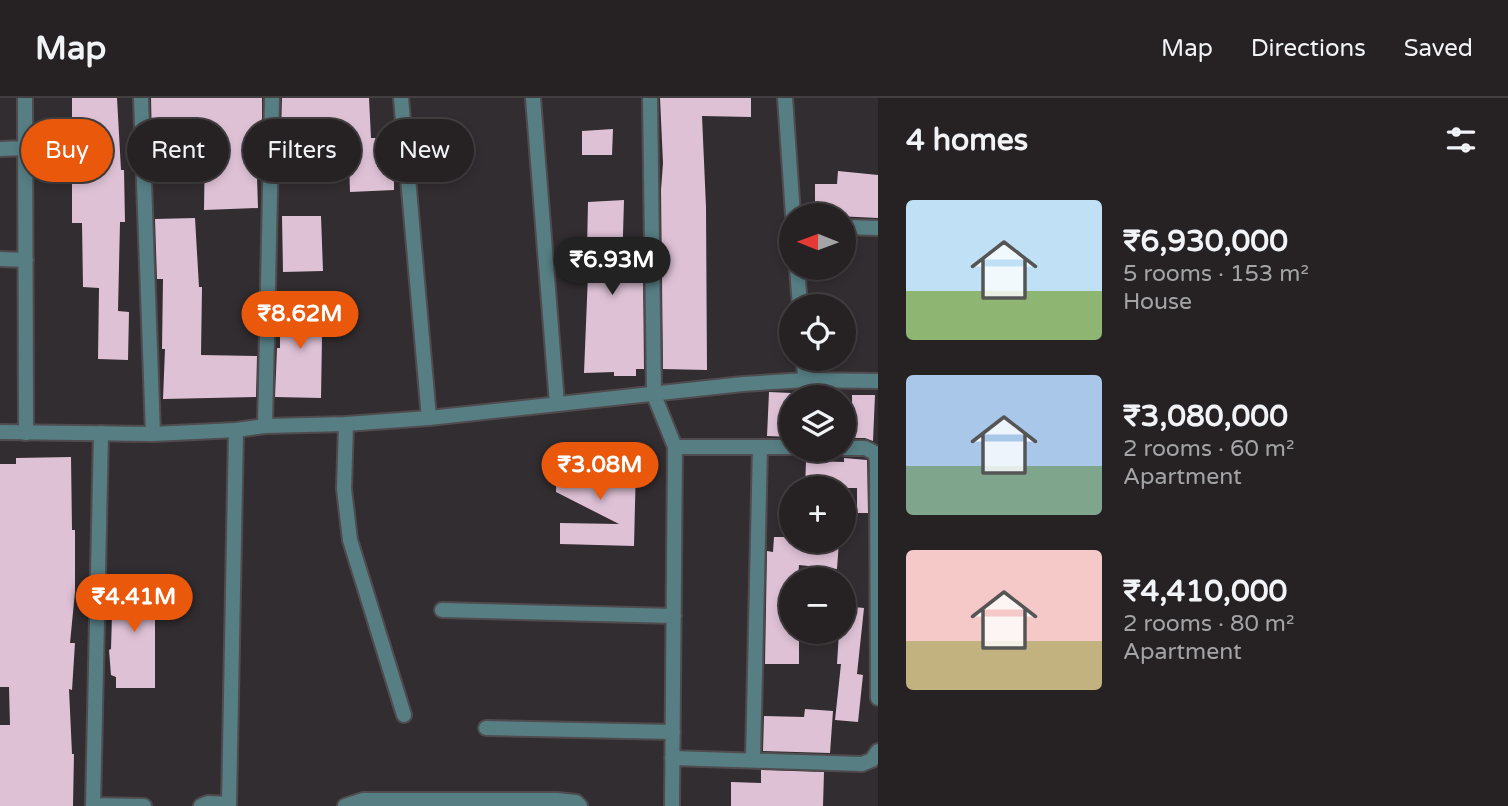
<!DOCTYPE html>
<meta charset="utf-8">
<style>
:root{--surface:#262224;--page:#2e2a2c;--text:#f1f3f6;--muted:#a4a4a6;--line:#423f41;--accent:#ea580c}
body{margin:0;font-family:"Varela Round",sans-serif;background:var(--page);color:var(--text);height:100vh;display:flex;flex-direction:column;font-size:26px;white-space:nowrap}
*{box-sizing:border-box;margin:0}
p{font-size:23px;color:var(--muted)}
.icon{flex:none;width:38px;height:38px;fill:none;stroke:currentColor;stroke-width:2;stroke-linecap:round;stroke-linejoin:round}
.map{position:relative;flex:1;overflow:hidden}
.side{display:flex;flex-direction:column;background:var(--surface);width:630px}
.side>*{flex:none}
.banner{position:absolute;left:21px;top:21px;width:665px;height:63px;display:flex;gap:14px}
.needle{width:46px;rotate:271deg}
.buttons{position:absolute;left:779px;top:105px;display:grid;gap:14px}
.buttons a{display:grid;place-items:center;width:77px;height:77px;border-radius:50%;background:var(--surface);box-shadow:0 4px 10px #0003,0 0 0 2px var(--line);font-size:35px}
.price{position:absolute;translate:-50% -60px;padding:0 16px;border-radius:24px;background:var(--accent);color:#fff;font-size:23px;line-height:46px;filter:drop-shadow(0 2px 4px #0008)}
.price::after{content:'';position:absolute;left:50%;top:42px;width:21px;height:16px;margin-left:-10px;background:inherit;clip-path:polygon(0 0,100% 0,50% 100%)}
.price.selected{background:#222;color:#fff}
ul{padding:0;list-style:none}
li{display:flex;align-items:center;gap:21px;height:175px;padding:0 28px}
li span{display:grid;place-items:center;flex:none;width:196px;height:140px;border-radius:7px;color:#555}
li>.icon{margin-inline-start:auto}
span .icon{width:84px;height:84px;fill:#fffc;stroke-width:1}
li b{font-size:30px}
h2{display:flex;justify-content:space-between;align-items:center;height:84px;padding:0 28px;font-size:30px}
.chip{padding:0 24px;border-radius:32px;background:var(--surface);box-shadow:0 4px 10px #0003,0 0 0 2px var(--line);font-size:24px;line-height:63px}
.chip.selected{background:var(--accent);color:#fff}
header{display:flex;align-items:center;gap:42px;box-sizing:border-box;height:98px;padding:0 35px;background:var(--surface);border-bottom:2px solid var(--line)}
header strong{font-size:33px}
nav{display:flex;gap:38px;margin-inline-start:auto;font-size:24px}
main{display:flex;flex:1;min-height:0}
.map>svg:first-child{display:block}
.building{fill:#dec1d5}
.lines{fill:none;stroke-linecap:round;stroke-linejoin:round}
.minor-casing{stroke:#4f4b4e;stroke-width:18}
.tertiary-casing{stroke:#4f4b4e;stroke-width:18}
.minor{stroke:#567e83;stroke-width:14}
.tertiary{stroke:#567e83;stroke-width:14}
</style>
<header>
<strong>Map</strong>
<nav><a>Map</a><a>Directions</a><a>Saved</a></nav>
</header>
<main>
<div class="map">
<svg width="878" height="708" viewBox="0 0 878 708">
<rect width="100%" height="100%" fill="#322d30"/>
<path class="building" d="M72 0H117L121 72H124L125 124H120L118 213 129 214 128 262 98 261 99 190 83 189 82 125H72Z
M151 0H262V36L256 35 255 79H257L258 110 204 112 205 41 152 44Z
M282 0H369L371 40H377V69L394 68V92L350 94 349 64 334 65V37L281 36Z
M660 0H751V19L702 18 706 109 707 272 663 271 661 92 663 65Z
M613 31 612 57H582V33Z
M838 73 878 77V120L815 117V86H837Z
M624 102 622 171H643L644 271H636V278H614V274L584 275 589 152H587L588 104Z
M282 118H321L323 173 283 174Z
M195 120 199 189H202L201 257 257 258 256 299 163 301 165 251H162L163 181H157L155 121Z
M325 206V239H322L321 300 275 299 277 250H280V208Z
M769 294 791 295V339L767 338Z
M852 297H875L873 343 865 340H844V304H852Z
M71 359 72 432H75V494L70 545H75L72 592 69 591 72 656H74L73 708H0V627H10L9 589H0V366H16V360Z
M844 360 867 362 868 415H857V390H805L806 363 844 364Z
M557 365 636 367 634 448 560 446V425L619 426 556 394Z
M774 439H791V443H839L837 471 799 467 798 481H791V534H799V566H765L767 453 773 454Z
M113 484 162 485 161 508 156 513 155 518V590H116V579L111 577 109 552 111 551Z
M844 508 864 510 857 576 863 577 858 624 835 622 841 566H837L839 534H844Z
M805 611 833 613 830 655 763 653 764 618 804 619Z
M761 672 824 674 823 708H731V684L761 685Z"/>
<g class="lines">
<defs>
<path id="minor" d="M25 0 26 335
M141 0 153 336
M401 0 429 320
M533 0 557 306
M650 0 654 297 675 349 672 708
M785 0 793 117
M0 51 26 50
M844 129 878 130
M0 161 26 162
M797 170 800 208
M804 261 805 282
M346 326 344 391 350 442 404 617
M265 328 272 0
M675 349H791
M844 350H865L875 355 877 363 878 600
M442 512 674 518
M486 630 673 634
M672 660 862 666 872 662 878 653
M753 662 760 349
M93 707 144 708
M93 708 101 335
M201 708 208 705 229 706 236 332
M345 708 363 702H557L576 704 580 708"/>
<path id="tertiary" d="M0 334 153 336 236 332 265 328 346 326 429 320 743 286 805 282 878 283"/>
</defs>
<use href="#minor" class="minor-casing"/>
<use href="#tertiary" class="tertiary-casing"/>
<use href="#minor" class="minor"/>
<use href="#tertiary" class="tertiary"/>
</g>
</svg>
<div class="buttons">
<a><svg class="needle" viewBox="-14 -14 28 28"><path d="M0-13l5 13h-10z" fill="#e53935"/><path d="M0 13l5-13h-10z" fill="#a4a4a6"/></svg></a>
<a><svg class="icon" aria-label="locate" viewBox="0 0 24 24"><circle cx="12" cy="12" r="6"/><path d="M12 2v4M12 18v4M2 12h4M18 12h4"/></svg></a>
<a><svg class="icon" aria-label="layers" viewBox="0 0 24 24"><path d="M12 4l9 5-9 5-9-5zM3 14l9 5 9-5"/></svg></a>
<a>+</a>
<a>−</a>
</div>
<b class="price selected" style="left:612px;top:199px">₹6.93M</b>
<b class="price" style="left:300px;top:253px">₹8.62M</b>
<b class="price" style="left:600px;top:404px">₹3.08M</b>
<b class="price" style="left:134px;top:536px">₹4.41M</b>
<div class="banner">
<a class="chip selected">Buy</a>
<a class="chip">Rent</a>
<a class="chip">Filters</a>
<a class="chip">New</a>
</div>
</div>
<section class="side">
<h2>4 homes<svg class="icon" aria-label="filters" viewBox="0 0 24 24"><path d="M4 7h16M4 17h16"/><circle cx="9" cy="7" r="2"/><circle cx="15" cy="17" r="2"/></svg></h2>
<ul>
<li><span style="background:linear-gradient(#bfe0f5 65%,#8fb573 0)"><svg class="icon" aria-label="home" viewBox="0 0 24 24"><path d="M3 11l9-7 9 7M6 9v11h12V9"/></svg></span><div><b>₹6,930,000</b><p>5 rooms · 153 m²</p><p>House</p></div></li>
<li><span style="background:linear-gradient(#a9c7e8 65%,#7fa58c 0)"><svg class="icon" aria-label="home" viewBox="0 0 24 24"><path d="M3 11l9-7 9 7M6 9v11h12V9"/></svg></span><div><b>₹3,080,000</b><p>2 rooms · 60 m²</p><p>Apartment</p></div></li>
<li><span style="background:linear-gradient(#f6c9c9 65%,#c2b280 0)"><svg class="icon" aria-label="home" viewBox="0 0 24 24"><path d="M3 11l9-7 9 7M6 9v11h12V9"/></svg></span><div><b>₹4,410,000</b><p>2 rooms · 80 m²</p><p>Apartment</p></div></li>
</ul>
</section>
</main>
